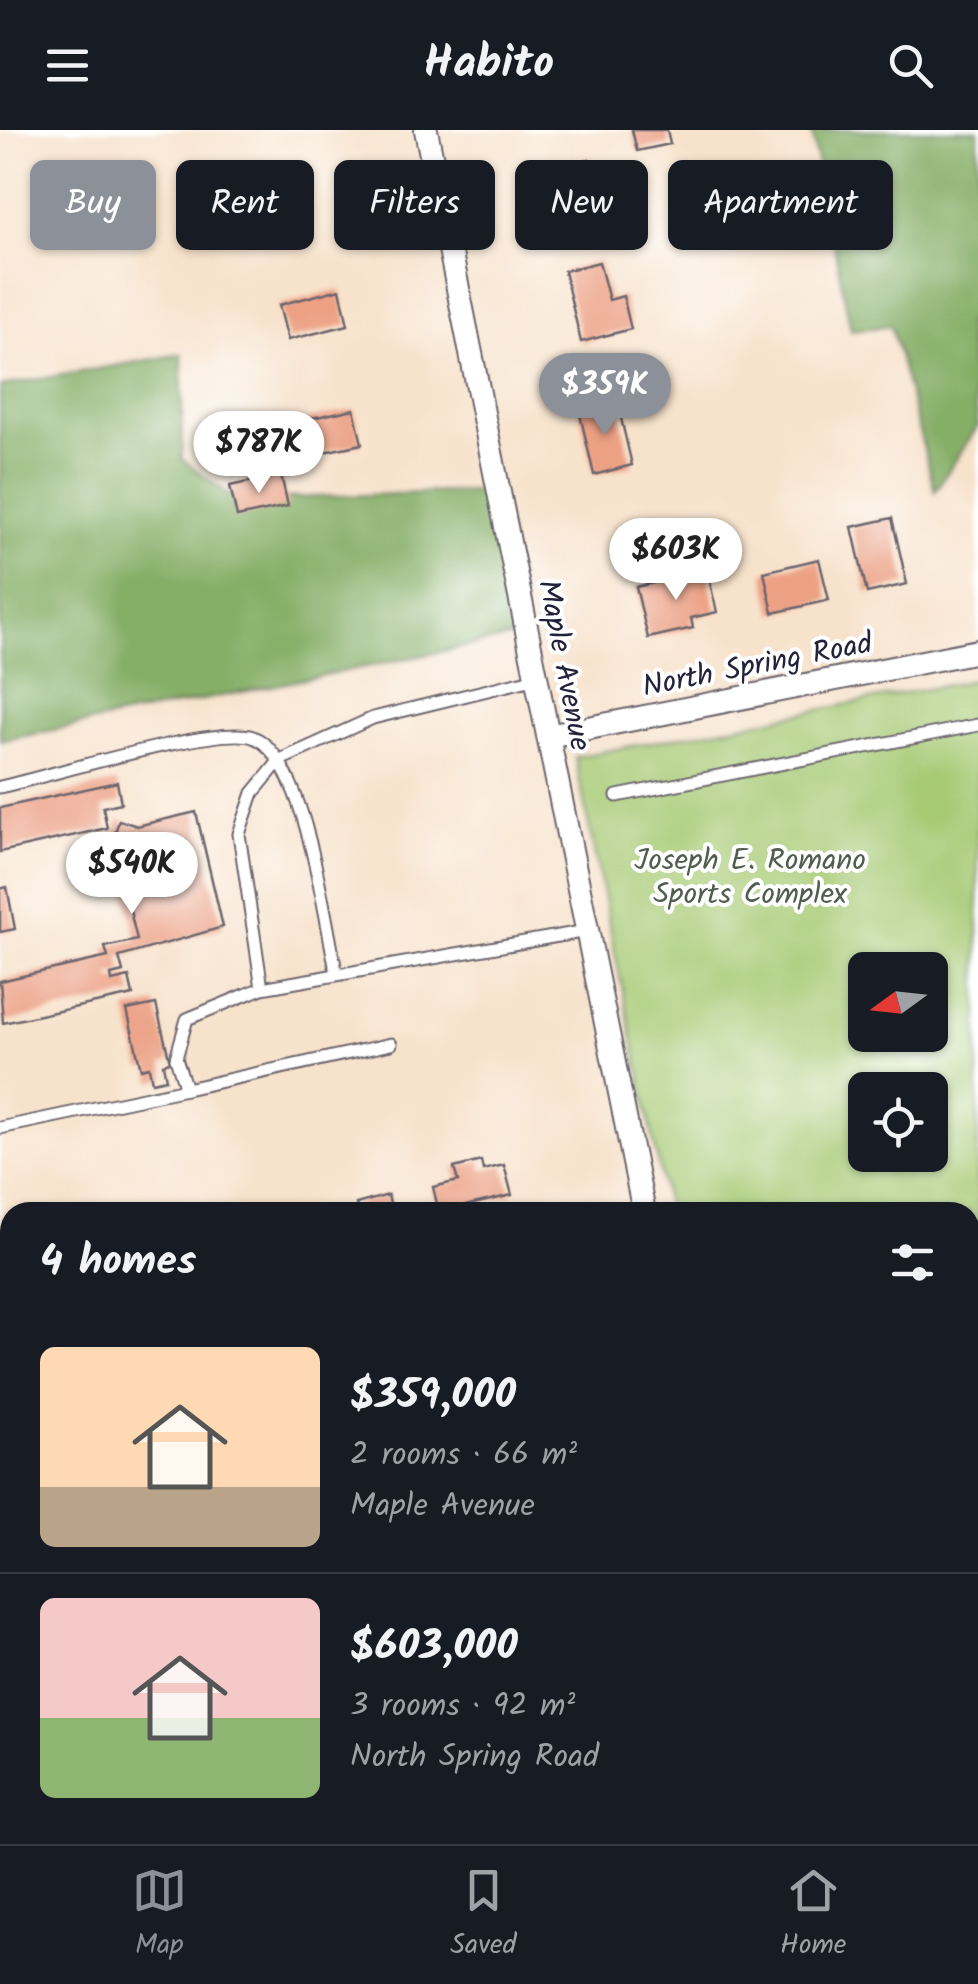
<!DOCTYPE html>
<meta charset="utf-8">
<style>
:root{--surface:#171b24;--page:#242831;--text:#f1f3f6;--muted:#9ea1a6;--line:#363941;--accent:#8c9099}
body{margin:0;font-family:Kalam,sans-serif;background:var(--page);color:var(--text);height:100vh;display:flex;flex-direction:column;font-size:38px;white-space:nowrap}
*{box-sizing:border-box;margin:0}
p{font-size:32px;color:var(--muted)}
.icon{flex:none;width:55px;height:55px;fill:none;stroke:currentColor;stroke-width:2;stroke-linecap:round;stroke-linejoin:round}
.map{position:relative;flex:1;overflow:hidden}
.drawer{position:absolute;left:0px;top:1072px;width:980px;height:642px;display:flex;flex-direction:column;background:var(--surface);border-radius:30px 30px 0 0;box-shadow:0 2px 8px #0004}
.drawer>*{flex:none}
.top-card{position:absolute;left:30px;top:30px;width:920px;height:90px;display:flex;gap:20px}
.needle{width:65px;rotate:255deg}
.buttons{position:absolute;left:848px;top:822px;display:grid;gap:20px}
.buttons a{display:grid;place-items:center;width:100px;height:100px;border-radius:15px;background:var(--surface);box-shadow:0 2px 8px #0004;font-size:50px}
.price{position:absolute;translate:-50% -85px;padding:0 22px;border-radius:35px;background:#fff;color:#222;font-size:32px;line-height:65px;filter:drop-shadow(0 2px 5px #0008)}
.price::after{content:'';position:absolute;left:50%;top:60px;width:30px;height:22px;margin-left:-15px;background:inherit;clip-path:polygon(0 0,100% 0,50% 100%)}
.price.current{background:var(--accent);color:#fff}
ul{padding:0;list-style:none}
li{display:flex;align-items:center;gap:30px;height:250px;padding:0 40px}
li+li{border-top:2px solid var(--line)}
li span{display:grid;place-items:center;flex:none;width:280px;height:200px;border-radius:15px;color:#555}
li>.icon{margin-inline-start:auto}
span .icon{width:120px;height:120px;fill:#fffc;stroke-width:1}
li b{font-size:42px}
h2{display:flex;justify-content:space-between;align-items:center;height:120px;padding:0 40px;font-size:42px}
.tag{padding:0 35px;border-radius:15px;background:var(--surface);box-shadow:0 2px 8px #0004;font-size:35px;line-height:90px}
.tag.current{background:var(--accent);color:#fff}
header{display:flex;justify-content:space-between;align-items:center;height:130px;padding:0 40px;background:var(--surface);font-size:45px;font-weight:700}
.menu{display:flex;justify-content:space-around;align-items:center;height:140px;border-top:2px solid var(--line);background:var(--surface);font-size:28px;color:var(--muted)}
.menu a{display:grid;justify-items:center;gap:5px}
.menu .current{color:var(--accent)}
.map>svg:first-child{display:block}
.green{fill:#a7ca74;stroke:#647658;stroke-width:2.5;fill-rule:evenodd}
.forest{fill:#85ae66;stroke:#546850;stroke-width:2.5}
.building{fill:#eca185}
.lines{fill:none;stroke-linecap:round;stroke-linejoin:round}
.service-casing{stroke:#6d656d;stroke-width:15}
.minor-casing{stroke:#6d656d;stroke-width:26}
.service{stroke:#fff;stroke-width:11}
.minor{stroke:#fff;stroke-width:22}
.labels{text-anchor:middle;stroke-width:8;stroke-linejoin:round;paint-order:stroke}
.street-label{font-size:30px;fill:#22223b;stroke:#fff}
.park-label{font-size:30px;fill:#515d4f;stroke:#fff}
</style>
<header><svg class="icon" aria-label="menu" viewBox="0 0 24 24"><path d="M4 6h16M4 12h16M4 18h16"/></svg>Habito<svg class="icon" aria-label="search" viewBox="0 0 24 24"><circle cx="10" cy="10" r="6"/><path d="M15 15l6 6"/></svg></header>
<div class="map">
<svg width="978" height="1714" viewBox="0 0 978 1714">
<rect width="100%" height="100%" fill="#fff"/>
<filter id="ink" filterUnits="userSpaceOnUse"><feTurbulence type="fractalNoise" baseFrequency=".01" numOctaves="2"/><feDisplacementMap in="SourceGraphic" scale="20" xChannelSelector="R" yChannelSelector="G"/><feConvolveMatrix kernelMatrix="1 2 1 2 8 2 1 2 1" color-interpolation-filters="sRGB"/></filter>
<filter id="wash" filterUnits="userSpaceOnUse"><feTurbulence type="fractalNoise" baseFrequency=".0048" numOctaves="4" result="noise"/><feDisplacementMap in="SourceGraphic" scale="40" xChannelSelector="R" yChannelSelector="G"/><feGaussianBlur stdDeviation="2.25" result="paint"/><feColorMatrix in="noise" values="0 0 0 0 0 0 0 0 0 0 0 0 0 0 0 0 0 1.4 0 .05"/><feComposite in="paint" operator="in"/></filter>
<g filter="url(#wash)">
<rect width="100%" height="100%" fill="#f7e2cb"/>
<path class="green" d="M978 549V1714H795L794 1705H970V1082H668L575 627ZM865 840H930V905H865ZM865 960H930V1025H865Z
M10 1628V1705H338L341 1714H0V1632Z"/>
<path class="forest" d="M811 0H978V188L967 193 978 296 935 361 891 196 851 200Z
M182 224V329L236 370 499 360 528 504 0 611V256Z"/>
<g id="blocks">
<path class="building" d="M632 0H667L670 14 637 21Z
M589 29 599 71 548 83 539 41Z
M599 132 609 170 623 166 631 199 581 212 564 141Z
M340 159 348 195 288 210 279 175Z
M617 271 632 335 594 345 579 280Z
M354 279 362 314 314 324 307 289Z
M281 345 288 376 237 387 230 356Z
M892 388 907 454 867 463 852 397Z
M819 429 829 470 773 483 764 442Z
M707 441 717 482 691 488 693 498 648 508 636 457Z
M117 652 121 673 103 677 107 698 0 722V678Z
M196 682 223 797 119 827 123 842 111 845 112 851 129 847 133 865 3 893 0 851 108 827 105 817 137 810 113 709 119 690 137 696Z
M7 757 15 799 0 802V759Z
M156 874 170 932 163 934 166 949 152 952 149 937 141 939 127 880Z
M481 1031 483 1040 504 1035 512 1065 439 1082 433 1057 458 1051 454 1038Z
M388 1065 392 1082H358L356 1074Z
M10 1336V1396L0 1399V1338Z
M628 1705H665L667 1714H630Z"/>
</g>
</g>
<g filter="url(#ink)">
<use href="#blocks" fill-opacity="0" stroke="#6d656d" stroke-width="2.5"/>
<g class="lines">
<defs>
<path id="service" d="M0 657C46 647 217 594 253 607 306 627 325 793 337 845
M617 666 978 595
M262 858 587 801
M186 959 391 914
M0 998 186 959 176 928 187 889 262 858 239 704 253 663 280 630 373 588 537 548"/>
<path id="minor" d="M426 0 644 1082
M548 606 978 521
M0 1253 10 1251
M772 1705 774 1714"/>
</defs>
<use href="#service" class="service-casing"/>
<use href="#minor" class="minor-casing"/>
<use href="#service" class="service"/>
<use href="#minor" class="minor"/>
</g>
</g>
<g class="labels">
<g class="street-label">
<text transform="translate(757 534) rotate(-11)" y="10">North Spring Road</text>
<text transform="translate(565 535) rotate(79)" y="10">Maple Avenue</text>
</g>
<g class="park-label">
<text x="750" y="739">Joseph E. Romano<tspan x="750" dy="34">Sports Complex</tspan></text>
</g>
</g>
</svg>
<div class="buttons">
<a><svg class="needle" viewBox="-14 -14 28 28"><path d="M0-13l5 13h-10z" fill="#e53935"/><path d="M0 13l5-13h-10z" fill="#9ea1a6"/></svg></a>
<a><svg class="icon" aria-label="locate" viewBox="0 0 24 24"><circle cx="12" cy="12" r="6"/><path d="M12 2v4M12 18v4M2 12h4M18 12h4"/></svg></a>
</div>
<b class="price current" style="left:605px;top:308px">$359K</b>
<b class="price" style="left:259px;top:366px">$787K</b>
<b class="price" style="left:676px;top:473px">$603K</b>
<b class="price" style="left:132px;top:787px">$540K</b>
<div class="top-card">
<a class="tag current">Buy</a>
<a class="tag">Rent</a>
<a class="tag">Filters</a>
<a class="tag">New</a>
<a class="tag">Apartment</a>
</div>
<section class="drawer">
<h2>4 homes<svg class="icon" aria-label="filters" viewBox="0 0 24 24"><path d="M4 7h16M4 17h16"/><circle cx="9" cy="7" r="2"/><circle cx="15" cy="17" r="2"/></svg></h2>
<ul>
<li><span style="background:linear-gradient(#ffd9b3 70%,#b9a48a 0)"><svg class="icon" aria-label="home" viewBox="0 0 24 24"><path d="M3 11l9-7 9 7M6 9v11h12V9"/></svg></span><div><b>$359,000</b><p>2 rooms · 66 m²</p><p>Maple Avenue</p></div></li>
<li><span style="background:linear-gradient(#f6c9c9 60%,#8fb573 0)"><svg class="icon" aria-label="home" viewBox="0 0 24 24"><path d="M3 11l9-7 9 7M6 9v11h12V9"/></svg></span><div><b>$603,000</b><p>3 rooms · 92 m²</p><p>North Spring Road</p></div></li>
</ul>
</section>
</div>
<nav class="menu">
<a class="current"><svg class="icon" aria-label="map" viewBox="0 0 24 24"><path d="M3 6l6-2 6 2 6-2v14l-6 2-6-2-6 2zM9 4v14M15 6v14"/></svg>Map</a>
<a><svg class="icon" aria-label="saved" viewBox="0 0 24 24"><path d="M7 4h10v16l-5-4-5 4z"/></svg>Saved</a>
<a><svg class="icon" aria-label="home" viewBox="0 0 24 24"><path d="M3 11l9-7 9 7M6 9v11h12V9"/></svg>Home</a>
</nav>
